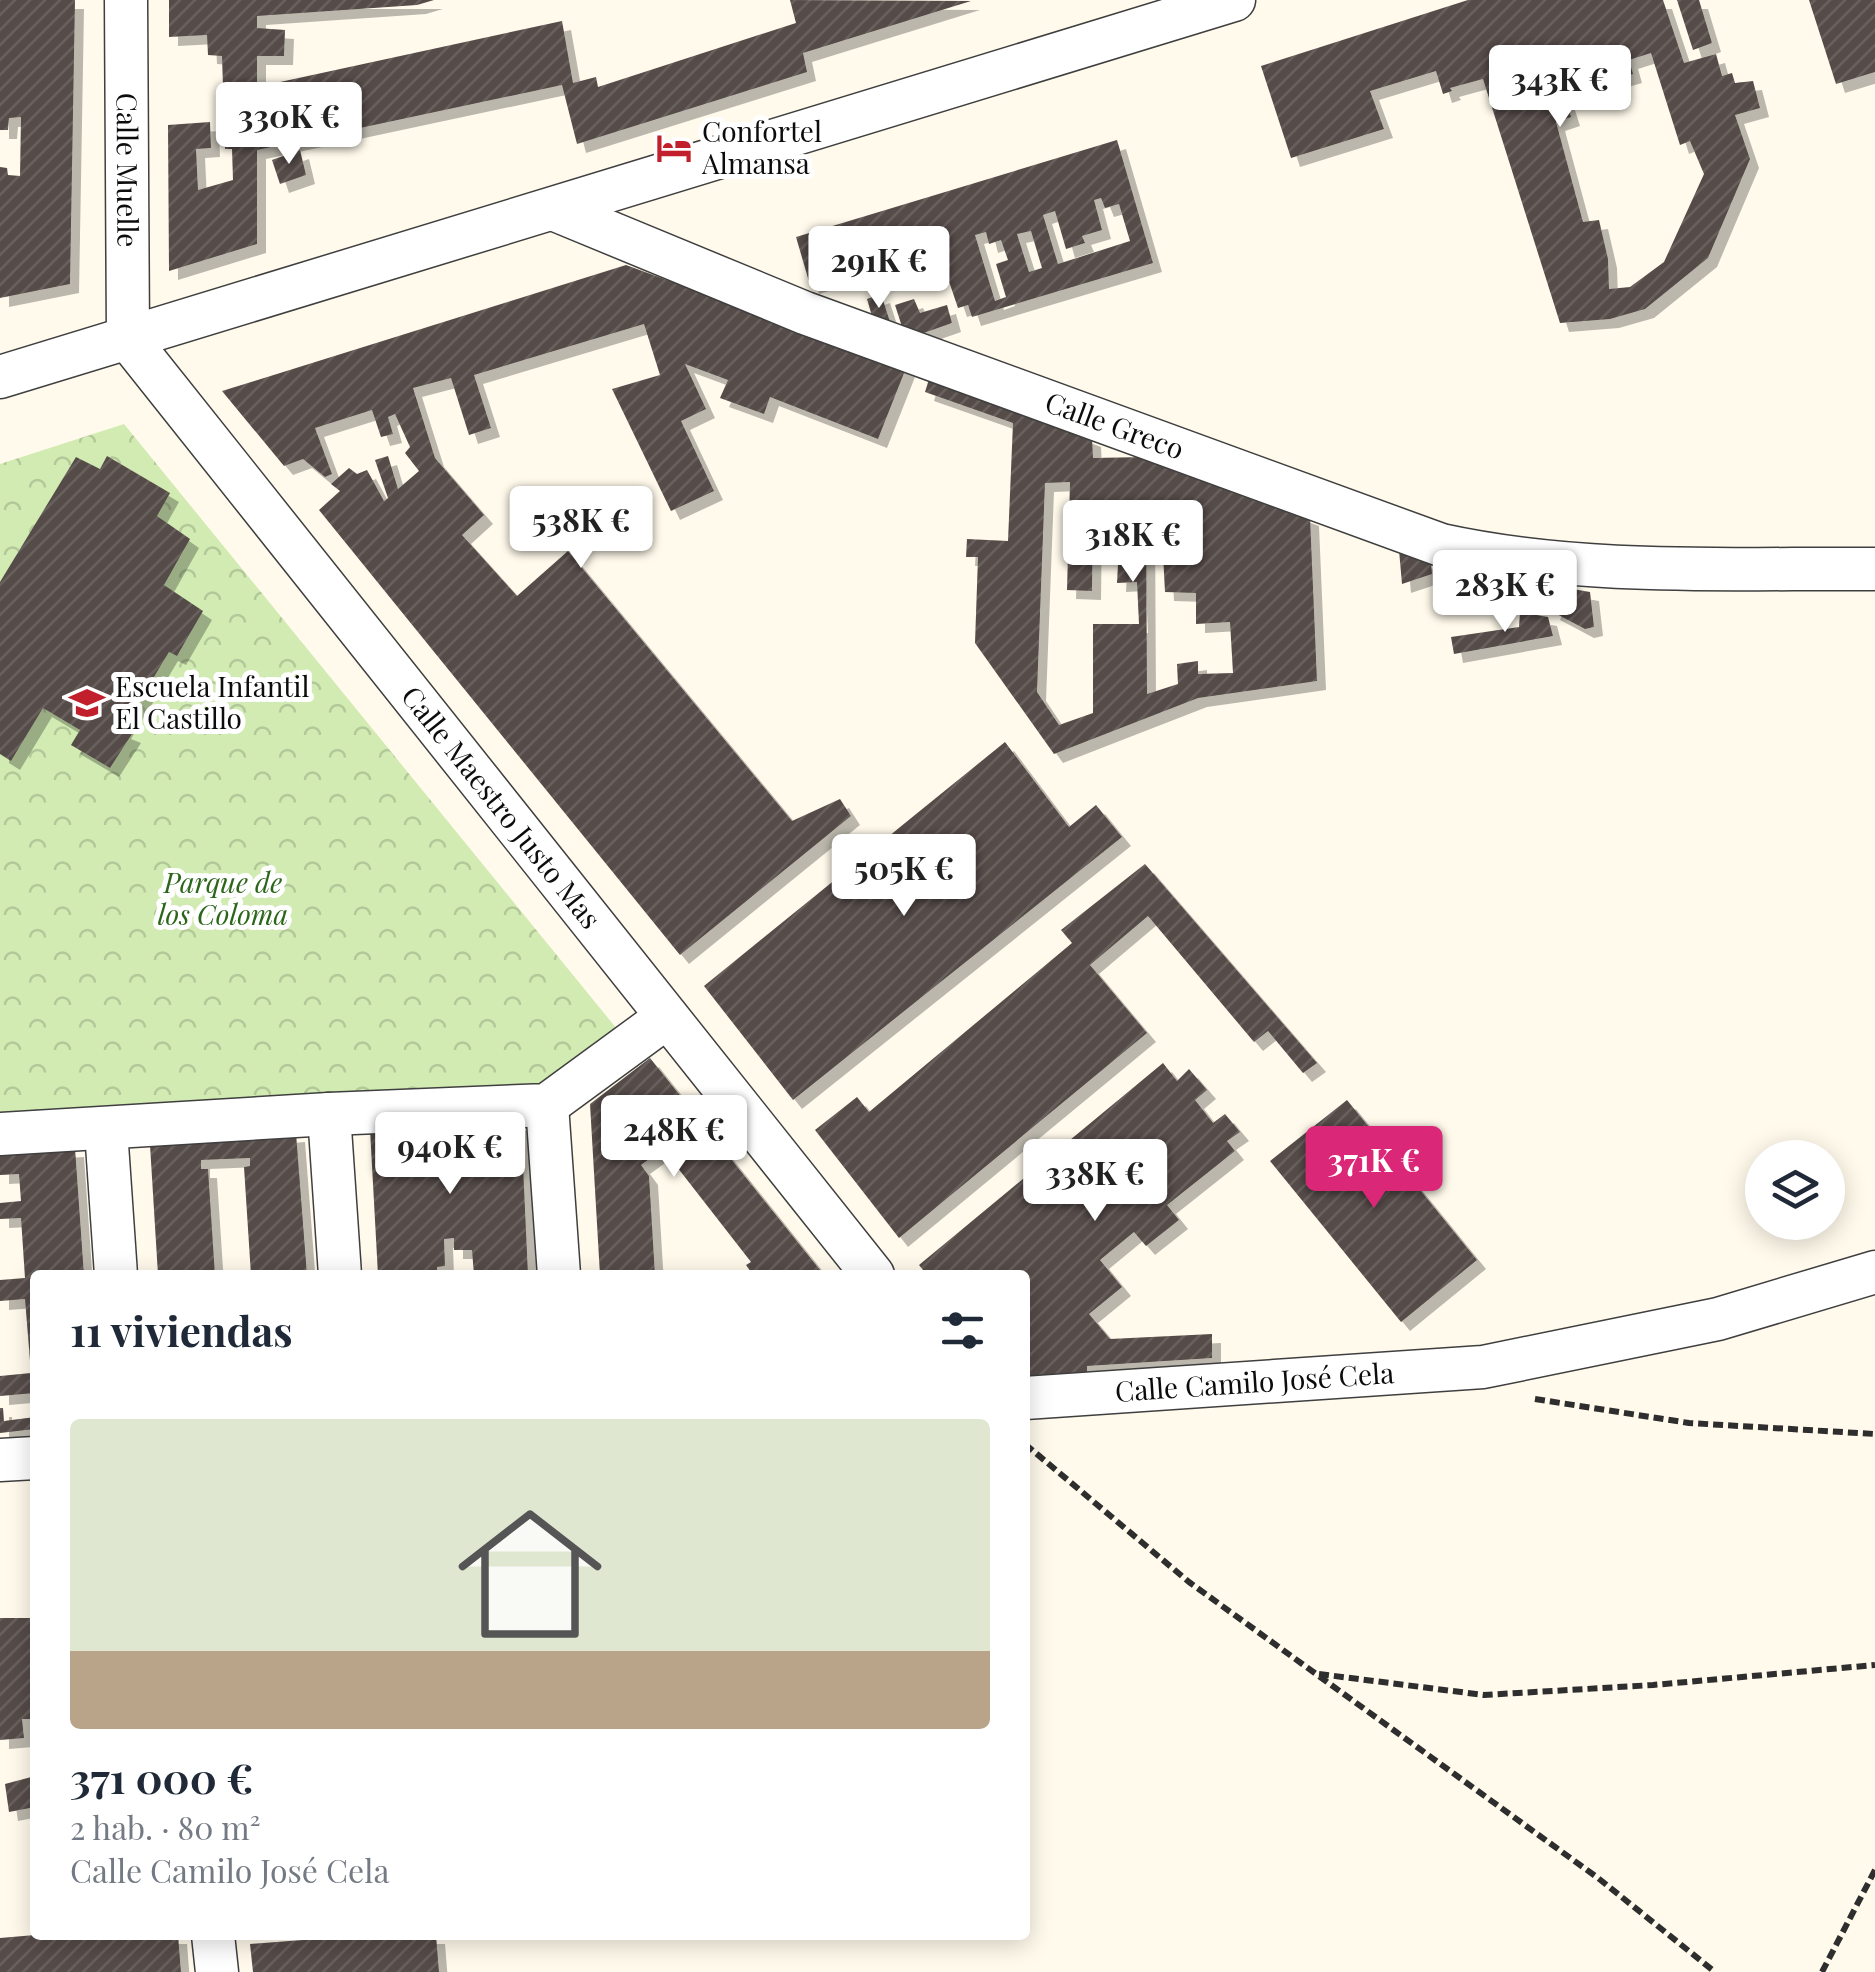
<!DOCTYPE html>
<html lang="es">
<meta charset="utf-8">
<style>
:root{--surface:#fff;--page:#f2f2f3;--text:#1f2937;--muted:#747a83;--accent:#db2777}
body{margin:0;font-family:"Playfair Display",serif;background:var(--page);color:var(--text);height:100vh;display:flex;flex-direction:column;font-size:38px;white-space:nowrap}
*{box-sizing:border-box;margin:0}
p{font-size:32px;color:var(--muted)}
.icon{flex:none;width:55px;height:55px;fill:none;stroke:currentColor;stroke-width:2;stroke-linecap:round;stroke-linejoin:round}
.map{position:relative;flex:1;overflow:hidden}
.panel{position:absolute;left:30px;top:1270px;width:1000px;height:670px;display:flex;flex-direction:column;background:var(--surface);border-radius:10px;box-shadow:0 5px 25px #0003}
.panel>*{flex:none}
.buttons{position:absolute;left:1745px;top:1140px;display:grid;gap:20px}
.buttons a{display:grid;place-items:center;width:100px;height:100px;border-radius:50%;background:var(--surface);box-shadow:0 5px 25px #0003;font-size:50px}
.price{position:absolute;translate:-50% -85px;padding:0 22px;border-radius:10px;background:#fff;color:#222;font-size:32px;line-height:65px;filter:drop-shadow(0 2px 5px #0008)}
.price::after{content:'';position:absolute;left:50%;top:60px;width:30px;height:22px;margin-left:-15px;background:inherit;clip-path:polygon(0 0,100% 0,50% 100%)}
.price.current{background:var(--accent);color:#fff}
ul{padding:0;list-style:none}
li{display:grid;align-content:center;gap:20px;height:530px;padding:0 40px}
li span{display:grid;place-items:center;height:310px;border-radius:10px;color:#555}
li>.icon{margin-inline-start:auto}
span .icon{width:180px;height:180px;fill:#fffc;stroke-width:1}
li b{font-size:42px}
h2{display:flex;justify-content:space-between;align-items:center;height:120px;padding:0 40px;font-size:42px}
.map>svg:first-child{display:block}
.park{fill:url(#park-crowns)}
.building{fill:url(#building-hatch);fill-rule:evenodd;filter:url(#shadow)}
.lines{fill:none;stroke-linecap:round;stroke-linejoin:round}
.street-casing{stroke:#3f3f3f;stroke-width:45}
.path{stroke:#2e2e2e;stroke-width:6;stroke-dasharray:10 5;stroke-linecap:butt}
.street{stroke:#fff;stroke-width:42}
.labels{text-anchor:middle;stroke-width:10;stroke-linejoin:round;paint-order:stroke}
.poi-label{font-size:28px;fill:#0c0c0c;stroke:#fff;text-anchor:start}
.street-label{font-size:28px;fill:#0c0c0c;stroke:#fff}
.park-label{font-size:28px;font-style:italic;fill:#2c661a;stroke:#fff}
</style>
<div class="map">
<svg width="1875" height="1972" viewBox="0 0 1875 1972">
<defs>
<pattern id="park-crowns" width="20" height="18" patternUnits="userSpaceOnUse" patternTransform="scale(2.5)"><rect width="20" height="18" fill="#d2ebb3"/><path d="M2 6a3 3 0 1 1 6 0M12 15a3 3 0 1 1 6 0" fill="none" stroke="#b3c899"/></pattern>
<pattern id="building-hatch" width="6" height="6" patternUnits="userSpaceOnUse" patternTransform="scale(2.5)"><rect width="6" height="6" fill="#554c48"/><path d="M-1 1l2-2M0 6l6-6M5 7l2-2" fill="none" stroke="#68615e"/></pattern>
<filter id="shadow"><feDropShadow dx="9" dy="9" stdDeviation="0" flood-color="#0004"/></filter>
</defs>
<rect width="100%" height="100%" fill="#fffaeb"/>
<path class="park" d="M124 424 630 1045 547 1105 0 1136V464Z"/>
<path class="building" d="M0 0H75L70 284 0 298V167L7 168 8 175 20 176 21 117 9 118 8 130H0Z
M169 0H434L417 5 257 16V28L285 30 284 56H257V87L562 21 573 83 596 77 598 87 796 23 790 0 971 1 803 53 807 72 577 144 562 85 257 150V244L169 271 168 125 210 122 211 148 196 149 198 190 233 180 232 149H225L222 56 208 55 207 35 169 37Z
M1468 0H1663L1684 63 1716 54 1722 76 1732 73 1735 83 1753 81 1760 108 1735 115 1750 159 1708 258 1645 309 1610 319 1560 323 1483 79 1450 88 1452 91 1443 94 1436 71 1370 91 1384 129 1291 158 1261 66ZM1651 53 1680 145 1690 141 1704 174 1664 262 1630 287 1609 289 1608 259 1599 220 1583 222 1556 122 1571 117 1560 82 1611 66 1616 79 1633 74 1629 60Z
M1677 0H1699L1712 43 1693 50Z
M1809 0H1875V72L1836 84Z
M1117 140 1153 263 972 317 968 305 958 308 937 246 929 249 936 270 919 276 917 269 906 273 904 266 875 275 872 266 810 285 796 237ZM1101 198 1105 208 1119 204 1130 241 1058 264 1043 215 1055 211 1066 249 1085 243 1082 236 1102 230 1094 200ZM1031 231 1042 268 1029 272 1017 234ZM986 232 989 244 1001 240 1008 260 996 264 1006 297 995 301 975 235Z
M300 150 306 175 280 184 272 160Z
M626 265 906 368 878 439 770 397 764 414 720 398 728 380 685 364 706 409 681 421 714 491 671 511 612 389 660 375 644 324 474 375 491 428 469 435 451 378 413 388 435 458 484 515 462 535 517 596 568 551 792 821 840 799 851 816 680 955 319 510 340 491 331 484 349 468 357 474 367 470 384 501 388 498 375 460 388 456 398 489 419 471 405 453 410 447 395 414 388 417 393 434 381 437 372 410 315 428 332 474 325 477 303 459 284 466 222 391Z
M881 294 892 328 874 323 867 299Z
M914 299 920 313 947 305 952 323 918 335 904 333 895 305Z
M930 376 1092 438 1093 458 1145 457 1310 517 1317 681 1198 698 1054 754 975 643 978 557H966L967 539 1008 541 1013 423 925 392ZM1070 482 1067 590 1092 591 1093 510 1121 509 1117 583 1137 582 1139 624H1093V713L1059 725 1037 692 1045 483ZM1146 510 1173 518V553L1163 554 1165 592 1196 593V624L1230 622 1233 673 1198 674V661L1177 664 1178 684 1147 694Z
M107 456 170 493 157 516 190 539 164 585 203 611 177 656 169 652 122 730 132 734 110 768 71 745 80 730 43 708 11 761 0 754V582L76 457 100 469Z
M1399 550 1431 563 1432 574 1402 584Z
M1561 587 1590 592 1594 627 1585 629 1551 611Z
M1520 612 1548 617 1553 636 1454 654 1451 637 1519 627Z
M1005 742 1069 827 1096 805 1122 837 793 1100 704 986Z
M1145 864 1317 1063 1303 1073 1268 1031 1254 1042 1148 916 1090 965 1147 1033 899 1238 815 1130 857 1097 869 1112 1072 943 1061 930Z
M650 1058 824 1275H753L746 1265 751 1262 663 1149 641 1165 649 1176 655 1275H600L590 1104ZM637 1119 650 1135 629 1152 616 1135Z
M1163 1063 1177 1081 1189 1069 1207 1090 1195 1100 1213 1123 1225 1114 1240 1132 1227 1141 1235 1151 1167 1205 1179 1220 1146 1246 1134 1232 1100 1260 1122 1287 1089 1314 1110 1339 1212 1334V1358L1087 1366V1378L1025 1380V1275H927L919 1265Z
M1347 1100 1477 1260 1401 1322 1270 1161Z
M521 1121 528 1275H474L472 1250H454V1238L444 1239 445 1266 437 1267V1275H378L370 1129Z
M296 1133 307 1275H251L244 1167 250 1166V1158L201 1160V1169H208L215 1275H158L150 1145Z
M75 1148 84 1275H35V1393L0 1396V1376L31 1373 25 1299 0 1301V1280L25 1278 21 1218 0 1219V1203L21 1201 19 1174 0 1175V1153Z
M0 1408H3L4 1421 35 1417V1429L0 1433Z
M0 1618H35V1719H22L24 1738 0 1740Z
M35 1776V1825H33L30 1808 9 1812 5 1784Z
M35 1935H178L181 1972H0V1938Z
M369 1935H436L439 1972H253L250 1944Z"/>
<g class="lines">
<defs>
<g id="street">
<path id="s1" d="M126 0 128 339 873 1275"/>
<path id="s2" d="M553 209 805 313 1441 545C1583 576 1731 568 1875 569"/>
<path d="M0 377 1234 0"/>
<path d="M547 1105 559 1275"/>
<path d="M329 1114 340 1275"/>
<path d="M106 1130 116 1275"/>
<path d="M0 1134 329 1114 547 1105 667 1017"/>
<path id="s3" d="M1025 1398 1483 1367 1718 1319 1875 1272"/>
<path d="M0 1460 35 1458"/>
<path d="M213 1935 217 1972"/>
</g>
</defs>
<use href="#street" class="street-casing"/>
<path class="path" d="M1535 1399 1689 1423 1875 1434
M1025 1444 1189 1582 1598 1878 1715 1972
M1319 1674 1484 1695 1653 1685 1875 1665
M1822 1972 1875 1870"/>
<use href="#street" class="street"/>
</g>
<defs>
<symbol id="hotel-bare" viewBox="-9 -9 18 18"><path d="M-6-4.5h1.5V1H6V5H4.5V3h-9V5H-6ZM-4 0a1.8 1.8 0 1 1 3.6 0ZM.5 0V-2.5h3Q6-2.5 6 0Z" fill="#c11f2c" stroke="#fff" stroke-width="2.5" paint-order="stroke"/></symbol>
<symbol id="school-bare" viewBox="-9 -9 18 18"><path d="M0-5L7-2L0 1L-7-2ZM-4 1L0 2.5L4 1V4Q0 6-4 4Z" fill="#c11f2c" stroke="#fff" stroke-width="2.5" paint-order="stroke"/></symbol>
</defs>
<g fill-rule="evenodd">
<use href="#hotel-bare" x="649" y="123" width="50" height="50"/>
<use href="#school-bare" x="62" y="678" width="50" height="50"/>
</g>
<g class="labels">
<g class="poi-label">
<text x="702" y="142">Confortel<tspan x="702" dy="32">Almansa</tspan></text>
<text x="115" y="697">Escuela Infantil<tspan x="115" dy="32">El Castillo</tspan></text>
</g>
<g class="street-label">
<text dy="10" stroke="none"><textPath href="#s1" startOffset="170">Calle Muelle</textPath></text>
<text dy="10" stroke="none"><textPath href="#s2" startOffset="602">Calle Greco</textPath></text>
<text dy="10" stroke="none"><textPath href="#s1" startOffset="938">Calle Maestro Justo Mas</textPath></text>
<text dy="10" stroke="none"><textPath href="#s3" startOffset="230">Calle Camilo José Cela</textPath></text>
</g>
<g class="park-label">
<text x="223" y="893">Parque de<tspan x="223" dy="32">los Coloma</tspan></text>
</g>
</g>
</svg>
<div class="buttons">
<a><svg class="icon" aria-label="layers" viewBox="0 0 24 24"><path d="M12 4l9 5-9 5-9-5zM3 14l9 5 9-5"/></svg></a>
</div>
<b class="price" style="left:1560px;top:130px">343K €</b>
<b class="price" style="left:289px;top:167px">330K €</b>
<b class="price" style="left:879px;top:311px">291K €</b>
<b class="price" style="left:581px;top:571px">538K €</b>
<b class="price" style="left:1133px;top:585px">318K €</b>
<b class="price" style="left:1505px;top:635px">283K €</b>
<b class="price" style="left:904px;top:919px">505K €</b>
<b class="price" style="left:674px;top:1180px">248K €</b>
<b class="price" style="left:450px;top:1197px">940K €</b>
<b class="price current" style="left:1374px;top:1211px">371K €</b>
<b class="price" style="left:1095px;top:1224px">338K €</b>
<section class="panel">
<h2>11 viviendas<svg class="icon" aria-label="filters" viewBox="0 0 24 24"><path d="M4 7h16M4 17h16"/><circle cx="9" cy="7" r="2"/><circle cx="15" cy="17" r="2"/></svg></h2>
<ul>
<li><span style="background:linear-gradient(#dfe7d0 75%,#b9a48a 0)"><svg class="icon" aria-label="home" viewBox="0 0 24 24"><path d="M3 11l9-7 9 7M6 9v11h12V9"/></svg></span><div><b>371 000 €</b><p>2 hab. · 80 m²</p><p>Calle Camilo José Cela</p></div></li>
</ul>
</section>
</div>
